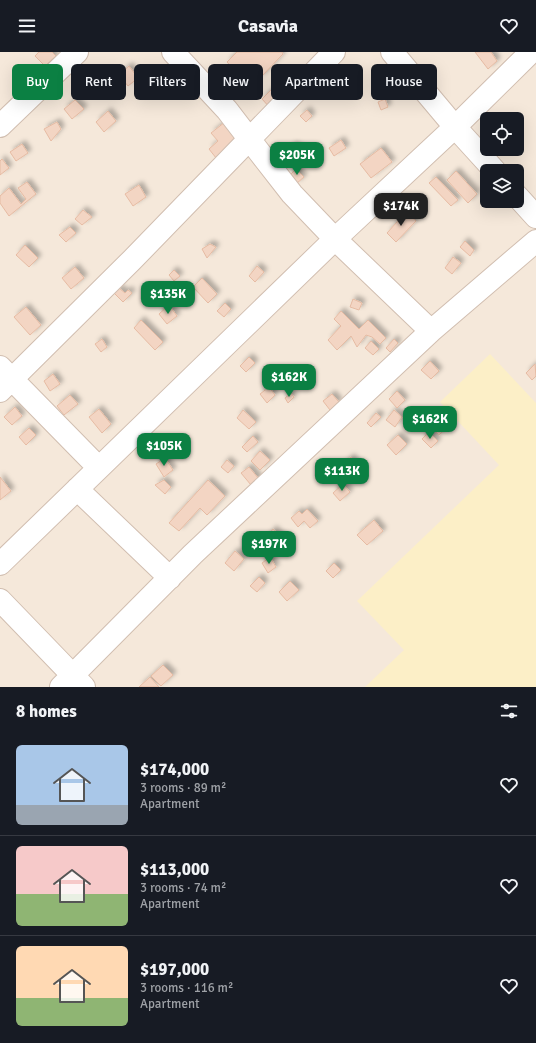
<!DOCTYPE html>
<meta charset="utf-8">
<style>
:root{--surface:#171b24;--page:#242831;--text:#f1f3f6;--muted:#9ea1a6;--line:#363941;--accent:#0b8043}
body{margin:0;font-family:Signika,sans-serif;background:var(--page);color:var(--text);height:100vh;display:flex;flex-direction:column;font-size:15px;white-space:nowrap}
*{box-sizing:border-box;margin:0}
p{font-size:13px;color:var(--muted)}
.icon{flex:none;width:22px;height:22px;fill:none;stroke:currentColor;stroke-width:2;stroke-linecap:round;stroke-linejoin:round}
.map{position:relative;height:635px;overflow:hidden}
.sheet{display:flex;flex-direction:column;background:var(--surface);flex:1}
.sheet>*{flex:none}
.banner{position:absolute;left:12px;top:12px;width:512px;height:36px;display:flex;gap:8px}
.controls{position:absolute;left:480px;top:60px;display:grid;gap:8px}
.controls a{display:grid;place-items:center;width:44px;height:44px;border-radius:6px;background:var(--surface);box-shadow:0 4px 16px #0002;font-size:20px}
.price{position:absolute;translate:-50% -34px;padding:0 9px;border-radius:8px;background:var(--accent);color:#fff;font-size:13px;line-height:26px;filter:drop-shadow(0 1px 2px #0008)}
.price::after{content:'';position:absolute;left:50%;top:24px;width:12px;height:9px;margin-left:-6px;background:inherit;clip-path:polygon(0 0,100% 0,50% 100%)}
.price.on{background:#222;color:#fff}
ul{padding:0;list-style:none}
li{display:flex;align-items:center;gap:12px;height:100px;padding:0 16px}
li+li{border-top:1px solid var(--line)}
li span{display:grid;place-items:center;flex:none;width:112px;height:80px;border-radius:6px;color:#555}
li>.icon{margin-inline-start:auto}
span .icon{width:48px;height:48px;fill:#fffc;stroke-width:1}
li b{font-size:17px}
h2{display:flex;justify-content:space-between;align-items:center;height:48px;padding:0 16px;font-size:17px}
.pill{padding:0 14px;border-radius:6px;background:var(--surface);box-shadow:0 4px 16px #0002;font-size:14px;line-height:36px}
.pill.on{background:var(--accent);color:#fff}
header{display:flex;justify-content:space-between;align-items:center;height:52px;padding:0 16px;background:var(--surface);font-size:18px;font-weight:700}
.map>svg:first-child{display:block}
.residential{fill:#f5e8da;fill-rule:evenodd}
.sand{fill:#fcefc7}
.building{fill:#f3d5c3;stroke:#e6bba3;filter:url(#shadow)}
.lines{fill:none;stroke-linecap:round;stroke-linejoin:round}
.street-casing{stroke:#d1beb0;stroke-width:24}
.street{stroke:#fff;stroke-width:22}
</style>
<header><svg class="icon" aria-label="menu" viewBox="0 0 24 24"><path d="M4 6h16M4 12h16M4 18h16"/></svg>Casavia<svg class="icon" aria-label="heart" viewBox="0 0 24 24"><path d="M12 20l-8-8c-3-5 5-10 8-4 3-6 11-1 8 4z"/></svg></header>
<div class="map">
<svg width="536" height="635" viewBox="0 0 536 635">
<defs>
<filter id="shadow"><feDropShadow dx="3.5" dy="-3.5" stdDeviation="2" flood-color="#0004"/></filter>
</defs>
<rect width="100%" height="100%" fill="#fdf6ec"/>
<path class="residential" d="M0 0H536V635H0ZM487 67H517V97H487ZM487 119H517V149H487Z"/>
<path class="sand" d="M490 302 536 351V635H365L404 598 357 549 499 413 440 350Z"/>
<path class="building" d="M39 0H52L56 4 45 14 35 4Z
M237 0H282L283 2 261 25 236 20 227 10Z
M475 0H491L497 9 488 17Z
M129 14 138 26 128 34 119 23Z
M342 21 350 30 338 40 331 31Z
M272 37 281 47 271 57 262 47Z
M385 47 388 55 381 58 378 50Z
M75 48 84 57 72 67 64 57Z
M307 58 312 64 306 70 300 64Z
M108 59 116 69 104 80 96 70Z
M57 70 61 77 51 89 44 77Z
M225 70 241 85 220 111 209 97 218 89 211 81Z
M341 88 346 96 334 104 329 96Z
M22 92 28 101 16 109 10 100Z
M293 93 303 98 297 108 286 100Z
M381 96 392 110 371 126 360 112Z
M2 107 9 116 0 123V109Z
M296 117 304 125 296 132 290 123Z
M456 119 477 142 468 151 447 128Z
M436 125 458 148 451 154 429 131Z
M27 130 36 142 9 164 0 151V144L9 136 21 152 26 147 18 136Z
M139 133 146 145 133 154 125 142Z
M83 158 92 165 82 173 75 167Z
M406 160 416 169 396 190 387 181Z
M70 175 76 181 66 190 59 183Z
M465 189 474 198 470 204 460 195Z
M210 192 216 195 207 206 202 197Z
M25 193 38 206 29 215 16 203Z
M453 205 461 211 452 222 445 216Z
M257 214 264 220 255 230 249 224Z
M75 215 84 226 71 237 62 226Z
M174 218 180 224 174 229 169 223Z
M202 226 217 242 208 251 193 235Z
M119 236 125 241 128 238 132 241 123 250 114 241Z
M353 247 362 251 359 258 350 255Z
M225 251 231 257 224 265 217 259Z
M169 253 177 264 167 272 159 262Z
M26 255 41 273 30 283 14 265Z
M341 259 359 277 368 268 386 286 380 292 372 285 366 283 357 295 351 284 337 298 328 288 341 274 334 267Z
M141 268 163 290 155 298 134 276Z
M102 287 107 295 101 300 95 292Z
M394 287 398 291 390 300 386 296Z
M371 289 379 297 373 303 365 296Z
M249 305 255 311 246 320 240 314Z
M430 309 439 319 431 327 421 318Z
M535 312 536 324 532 328 526 321Z
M53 322 60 332 50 339 44 329Z
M293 325 300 331 293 338 287 333Z
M269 335 275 343 267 351 260 342Z
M397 339 405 348 397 356 389 347Z
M291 341 294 345 288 351 285 346Z
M332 342 339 350 330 358 323 349Z
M70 343 78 352 64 363 57 354Z
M15 355 22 364 12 373 4 365Z
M99 357 111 372 102 381 89 365Z
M243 358 256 370 249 377 237 366Z
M394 358 402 365 395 375 386 368Z
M376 361 381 365 371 375 367 371Z
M439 363 449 374 439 383 429 373Z
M29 376 36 383 26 393 19 385Z
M429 380 438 389 431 396 422 387Z
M398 383 407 392 396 403 387 393Z
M253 384 258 390 247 400 242 395Z
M260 399 270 408 260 418 251 409Z
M351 405 358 413 351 419 344 411Z
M165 406 173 418 164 425 156 412Z
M227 408 234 414 228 421 221 415Z
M249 415 259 427 251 433 241 421Z
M0 425 11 439 0 448Z
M164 428 171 435 165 442 155 433Z
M208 428 225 444 207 463 200 456 179 479 169 471Z
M343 432 350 440 340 449 333 441Z
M307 457 318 469 310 476 304 469 298 475 291 466 299 459 302 462Z
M374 468 383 479 367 493 357 483Z
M273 477 286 488 277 499 264 488Z
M235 499 244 507 234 519 225 511Z
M270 505 276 515 268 521 262 511Z
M334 511 341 518 333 526 326 519Z
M259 525 265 531 257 540 250 534Z
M290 529 299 538 287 549 279 540Z
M163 613 173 623 161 634 151 624Z
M150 625 159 635H139Z"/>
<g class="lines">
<defs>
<path id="street" d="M173 0 227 58 260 101 292 142 335 187 431 279
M392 0 455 75 495 119
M0 74 77 0
M517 144 536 165
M0 315 99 416
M0 339 132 208 334 0
M77 437 170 526
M0 512 335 187 455 75 531 0
M0 548 84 635
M61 635 193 502 431 279 536 189"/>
</defs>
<use href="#street" class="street-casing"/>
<use href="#street" class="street"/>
</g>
</svg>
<div class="controls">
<a><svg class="icon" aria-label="locate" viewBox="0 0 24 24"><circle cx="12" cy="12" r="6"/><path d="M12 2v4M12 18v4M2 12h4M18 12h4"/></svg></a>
<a><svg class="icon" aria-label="layers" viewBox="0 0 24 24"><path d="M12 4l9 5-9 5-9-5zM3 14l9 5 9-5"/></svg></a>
</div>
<b class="price" style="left:297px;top:124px">$205K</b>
<b class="price on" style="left:401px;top:175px">$174K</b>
<b class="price" style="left:168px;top:263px">$135K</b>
<b class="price" style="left:289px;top:346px">$162K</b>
<b class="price" style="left:430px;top:388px">$162K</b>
<b class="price" style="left:164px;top:415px">$105K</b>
<b class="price" style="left:342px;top:440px">$113K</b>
<b class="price" style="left:269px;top:513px">$197K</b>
<div class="banner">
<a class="pill on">Buy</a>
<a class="pill">Rent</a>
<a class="pill">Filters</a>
<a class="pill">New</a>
<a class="pill">Apartment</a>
<a class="pill">House</a>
</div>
</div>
<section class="sheet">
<h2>8 homes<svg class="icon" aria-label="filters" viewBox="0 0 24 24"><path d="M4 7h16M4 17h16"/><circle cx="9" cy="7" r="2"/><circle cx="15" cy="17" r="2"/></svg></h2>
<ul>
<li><span style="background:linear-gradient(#a9c7e8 75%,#9aa5b1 0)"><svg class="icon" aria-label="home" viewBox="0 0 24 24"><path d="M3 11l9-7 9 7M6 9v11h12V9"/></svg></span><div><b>$174,000</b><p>3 rooms · 89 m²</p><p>Apartment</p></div><svg class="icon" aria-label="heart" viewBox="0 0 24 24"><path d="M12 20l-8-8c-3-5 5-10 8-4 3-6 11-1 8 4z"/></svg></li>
<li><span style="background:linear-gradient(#f6c9c9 60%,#8fb573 0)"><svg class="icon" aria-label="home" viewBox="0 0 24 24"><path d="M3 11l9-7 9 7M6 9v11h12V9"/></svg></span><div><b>$113,000</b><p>3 rooms · 74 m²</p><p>Apartment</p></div><svg class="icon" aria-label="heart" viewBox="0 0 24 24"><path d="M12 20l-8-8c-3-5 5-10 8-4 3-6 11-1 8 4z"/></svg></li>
<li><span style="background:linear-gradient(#ffd9b3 65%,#8fb573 0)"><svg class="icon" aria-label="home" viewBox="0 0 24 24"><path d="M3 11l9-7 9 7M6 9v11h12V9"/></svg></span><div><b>$197,000</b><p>3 rooms · 116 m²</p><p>Apartment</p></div><svg class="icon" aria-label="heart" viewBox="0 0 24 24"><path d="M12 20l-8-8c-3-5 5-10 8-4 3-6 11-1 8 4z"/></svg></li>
</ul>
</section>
